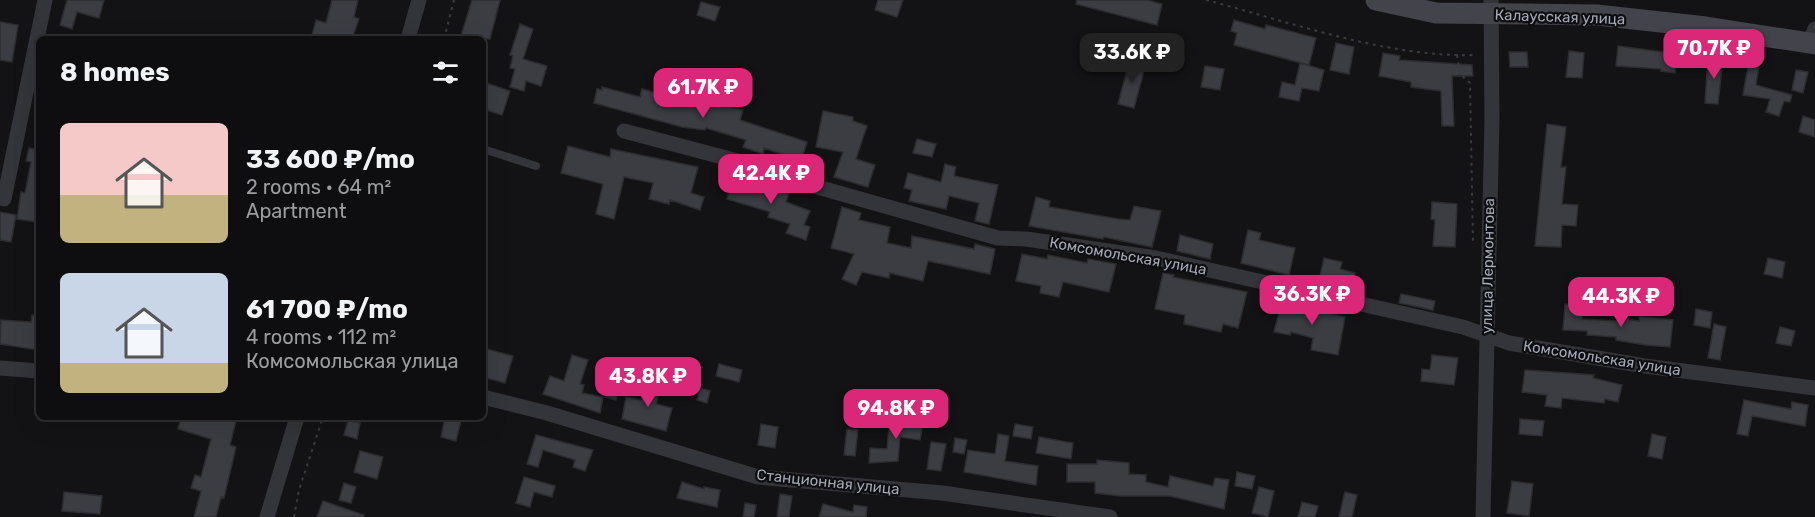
<!DOCTYPE html>
<meta charset="utf-8">
<style>
:root{--surface:#0e0e10;--page:#171719;--text:#f1f3f6;--muted:#9b9c9f;--line:#2e2e30;--accent:#db2777}
body{margin:0;font-family:Rubik,sans-serif;background:var(--page);color:var(--text);height:100vh;display:flex;flex-direction:column;font-size:22px;white-space:nowrap}
*{box-sizing:border-box;margin:0}
p{font-size:20px;color:var(--muted)}
.icon{flex:none;width:33px;height:33px;fill:none;stroke:currentColor;stroke-width:2;stroke-linecap:round;stroke-linejoin:round}
.map{position:relative;flex:1;overflow:hidden}
.panel{position:absolute;left:36px;top:36px;width:450px;height:384px;display:flex;flex-direction:column;background:var(--surface);border-radius:9px;box-shadow:0 6px 24px #0002,0 0 0 2px var(--line)}
.panel>*{flex:none}
.price{position:absolute;translate:-50% -51px;padding:0 14px;border-radius:12px;background:var(--accent);color:#fff;font-size:20px;line-height:39px;filter:drop-shadow(0 2px 3px #0008)}
.price::after{content:'';position:absolute;left:50%;top:36px;width:18px;height:14px;margin-left:-9px;background:inherit;clip-path:polygon(0 0,100% 0,50% 100%)}
.price.current{background:#222;color:#fff}
ul{padding:0;list-style:none}
li{display:flex;align-items:center;gap:18px;height:150px;padding:0 24px}
li span{display:grid;place-items:center;flex:none;width:168px;height:120px;border-radius:9px;color:#555}
li>.icon{margin-inline-start:auto}
span .icon{width:72px;height:72px;fill:#fffc;stroke-width:1}
li b{font-size:26px}
h2{display:flex;justify-content:space-between;align-items:center;height:72px;padding:0 24px;font-size:26px}
.map>svg:first-child{display:block}
.building{fill:#3c3d43;stroke:#2d2d31;stroke-width:1.5}
.lines{fill:none;stroke-linecap:round;stroke-linejoin:round}
.path{stroke:#3a3b42;stroke-width:2;stroke-dasharray:3 4.5;stroke-linecap:butt}
.lane{stroke:#34343b;stroke-width:8}
.street{stroke:#34343b;stroke-width:15}
.secondary{stroke:#42434b;stroke-width:21}
.labels{text-anchor:middle;stroke-width:4.5;stroke-linejoin:round;paint-order:stroke}
.street-label{font-size:15px;fill:#a3a8b7;stroke:#0e0e10}
</style>
<div class="map">
<svg width="1815" height="517" viewBox="0 0 1815 517">
<rect width="100%" height="100%" fill="#131315"/>
<path class="building" d="M67 0H104L99 18 77 12 72 29 60 25Z
M332 0H358L354 17 359 19 352 39H311L316 20 326 23Z
M472 0H500L490 39H460Z
M878 0H903L897 17 875 10Z
M1077 0H1147L1162 4 1157 25 1076 4Z
M701 2 720 7 715 21 697 15Z
M1234 20 1265 29 1266 25 1316 38 1309 65 1234 45 1237 33 1231 31Z
M0 22 18 25 12 62 0 60Z
M520 24 533 29 523 59 547 66 541 86 526 81 524 91 510 87 515 69 510 68 513 56 510 55Z
M1105 41 1130 47 1128 59 1102 53Z
M1336 43 1354 47 1349 74 1330 70Z
M1163 45 1182 50 1178 64 1159 59Z
M1618 46 1677 54 1675 73 1661 71V69L1616 66Z
M1569 51 1584 53 1582 78 1566 77Z
M1509 52H1527L1528 67H1510Z
M1383 53 1400 56 1399 60 1472 65 1473 76H1452L1454 126H1442L1441 91 1411 87V82L1379 76Z
M1708 57 1723 58 1718 104 1705 103Z
M1130 59 1146 63 1134 108 1118 104Z
M1300 63 1324 70 1319 91 1302 88 1299 101 1279 97 1282 82 1295 85Z
M1205 66 1224 69 1220 90 1201 87Z
M1748 66 1759 67 1756 85 1792 95 1790 102 1784 101 1779 116 1766 112 1770 99 1743 95Z
M1796 70 1808 72 1803 93 1792 90Z
M483 82 510 91 502 115 483 109Z
M602 87 640 97 642 89 697 104 700 94 734 102 732 107 743 110 740 120 807 142 801 161 764 148 763 154 743 147 746 140 706 128 705 130 682 127 594 103 597 89 602 90Z
M823 111 853 117V121L867 126 856 159 875 165 868 187 834 177 843 152 816 147Z
M1803 116 1815 120V137L1799 132Z
M1547 124 1566 127 1561 167H1566L1562 204 1578 205 1576 226 1562 225 1561 247 1535 246Z
M917 139 936 144 932 157 913 153Z
M568 146 610 157 611 149 698 167 691 193 704 197 700 210 670 200 669 204 649 199 653 183 624 177 614 219 596 214 603 184 561 173Z
M29 148 39 150 37 222 17 219 21 192 25 193 31 162 26 161Z
M945 164 956 167 954 176 998 185 989 224 975 221 979 203 949 196 946 209 909 201 912 190 904 188 908 173 941 182Z
M733 177 789 193 786 202 810 211 804 225 810 227 806 240 786 233 790 224 768 217 770 212 727 199Z
M1036 197 1050 201 1049 207 1118 219 1130 220 1134 206 1161 211 1152 247 1104 237 1103 239 1029 226Z
M1432 202 1457 204 1455 247 1433 246 1435 220 1431 219Z
M842 207 861 213 859 220 890 227 887 243 911 248 912 236 974 249 975 244 995 249 990 274 928 261 923 281 890 273 889 278 862 272 856 285 842 279 854 254 831 248Z
M0 212 16 215 11 242 0 240Z
M1248 230 1261 233 1259 240 1295 248 1289 275 1241 263Z
M1180 235 1213 244 1210 259 1177 251Z
M1022 254 1047 259 1048 255 1087 263 1088 259 1116 264 1109 292 1063 282 1059 297 1040 293 1041 286 1016 281Z
M1324 258 1342 262 1340 269 1355 273 1351 289 1319 281Z
M1768 258 1785 262 1782 278 1764 274Z
M1163 273 1174 275 1173 277 1247 292 1238 328 1223 324 1221 332 1184 324 1185 315 1155 309Z
M1401 294 1435 301 1433 310 1399 303Z
M1282 301 1345 317 1338 355 1311 350 1313 338 1291 332 1290 335 1274 332Z
M1565 304 1583 305 1582 319 1619 321 1620 318 1639 321V316L1673 320 1670 347 1645 345 1616 340V337L1587 335V331L1563 330Z
M1696 309 1712 312 1710 328 1694 325Z
M32 315 39 316V350L0 344 1 320 31 322Z
M1714 324 1726 327 1720 360 1708 358Z
M1780 327 1795 331 1791 346 1776 343Z
M483 348 513 356 505 383 483 377Z
M572 355 588 360 580 384 584 385 582 393 603 397 600 413 543 394 550 376 564 381Z
M1432 355 1458 358 1454 385 1421 381 1422 369 1430 370Z
M719 364 742 370 739 382 716 376Z
M1525 370 1594 375 1593 378 1622 385 1618 402 1605 399 1604 403 1562 398 1561 408 1545 406 1547 395 1522 392Z
M612 373 623 377 616 400 605 397Z
M647 378 662 383 656 404 672 408 666 431 622 419 626 397 641 400Z
M700 388 710 391 707 403 697 400Z
M1744 400 1791 409 1792 402 1808 405 1805 426 1752 416 1748 436 1737 434Z
M890 416 923 424 920 440 900 437 898 461 869 463 870 448 887 449Z
M181 417H237L230 445 236 447 224 498 221 497 216 517H194L201 491 191 488 195 475 201 477 211 439 178 429Z
M445 417H462L456 441 441 437Z
M1520 419 1544 421 1542 436 1519 434Z
M348 420 360 423 357 439 344 435Z
M761 424 778 427 775 448 758 445Z
M1015 424 1033 427 1031 439 1013 436Z
M847 429 858 430 855 456 844 455Z
M998 434 1009 436 1005 461 1038 466 1036 485 964 472 968 450 995 454Z
M1652 434 1666 437 1662 459 1648 456Z
M536 435 593 450 585 471 573 467 575 460 543 450 538 467 527 464Z
M1039 437 1073 443 1071 459 1036 453Z
M955 438 967 440 964 454 953 452Z
M931 442 946 444 941 471 927 469Z
M360 451 383 457 377 479 354 472Z
M1097 460 1129 463V474L1146 475V482L1168 487 1170 476 1213 486 1215 478 1229 480 1224 509 1170 496H1120L1095 493V482H1067V464H1097Z
M1237 472 1255 476 1252 489 1235 486Z
M524 477 555 486 552 497 534 492 530 507 516 503Z
M1512 481 1533 484 1529 516 1507 513Z
M682 482 704 489V487L720 490 717 507 677 498Z
M344 483 356 487 351 503 339 500Z
M1259 487 1274 491 1268 517 1252 513Z
M64 492 102 496 100 514 62 511Z
M1345 492 1357 495 1352 517H1339Z
M780 494 792 496 789 517H777Z
M323 501 364 515V517H317Z
M1302 502 1318 506 1315 517H1298Z
M745 503 756 505 754 517H743Z
M823 504 853 512 854 505 867 507 866 517H819Z"/>
<g class="lines">
<path class="path" d="M1206 0C1291 22 1388 58 1476 55
M444 39 454 0
M1457 55 1460 74 1470 83 1473 243
M294 517 299 490 323 417"/>
<path class="lane" d="M483 149 536 166"/>
<path class="street" d="M408 39 419 0
M1809 43 1815 29
M624 131 749 164 814 186 998 238 1026 239 1156 258 1463 327 1509 343 1645 366 1815 388
M4 199 45 0
M0 368 39 371
M483 397 547 413 758 477 942 493 1110 517
M267 517 297 417
M1483 517 1492 119 1491 0"/>
<path class="secondary" d="M1376 0 1436 13 1597 15 1706 27 1815 44"/>
</g>
<g class="labels">
<g class="street-label">
<text transform="translate(1560 17) rotate(2)" y="5">Калаусская улица</text>
<text transform="translate(1128 256) rotate(10)" y="5">Комсомольская улица</text>
<text transform="translate(1488 266) rotate(-89)" y="5">улица Лермонтова</text>
<text transform="translate(1602 358) rotate(9)" y="5">Комсомольская улица</text>
<text transform="translate(828 482) rotate(6)" y="5">Станционная улица</text>
</g>
</g>
</svg>
<b class="price" style="left:1714px;top:80px">70.7K ₽</b>
<b class="price current" style="left:1132px;top:84px">33.6K ₽</b>
<b class="price" style="left:703px;top:119px">61.7K ₽</b>
<b class="price" style="left:771px;top:205px">42.4K ₽</b>
<b class="price" style="left:1312px;top:326px">36.3K ₽</b>
<b class="price" style="left:1621px;top:328px">44.3K ₽</b>
<b class="price" style="left:648px;top:408px">43.8K ₽</b>
<b class="price" style="left:896px;top:440px">94.8K ₽</b>
<section class="panel">
<h2>8 homes<svg class="icon" aria-label="filters" viewBox="0 0 24 24"><path d="M4 7h16M4 17h16"/><circle cx="9" cy="7" r="2"/><circle cx="15" cy="17" r="2"/></svg></h2>
<ul>
<li><span style="background:linear-gradient(#f6c9c9 60%,#c2b280 0)"><svg class="icon" aria-label="home" viewBox="0 0 24 24"><path d="M3 11l9-7 9 7M6 9v11h12V9"/></svg></span><div><b>33 600 ₽/mo</b><p>2 rooms · 64 m²</p><p>Apartment</p></div></li>
<li><span style="background:linear-gradient(#c9d6e8 75%,#c2b280 0)"><svg class="icon" aria-label="home" viewBox="0 0 24 24"><path d="M3 11l9-7 9 7M6 9v11h12V9"/></svg></span><div><b>61 700 ₽/mo</b><p>4 rooms · 112 m²</p><p>Комсомольская улица</p></div></li>
</ul>
</section>
</div>
